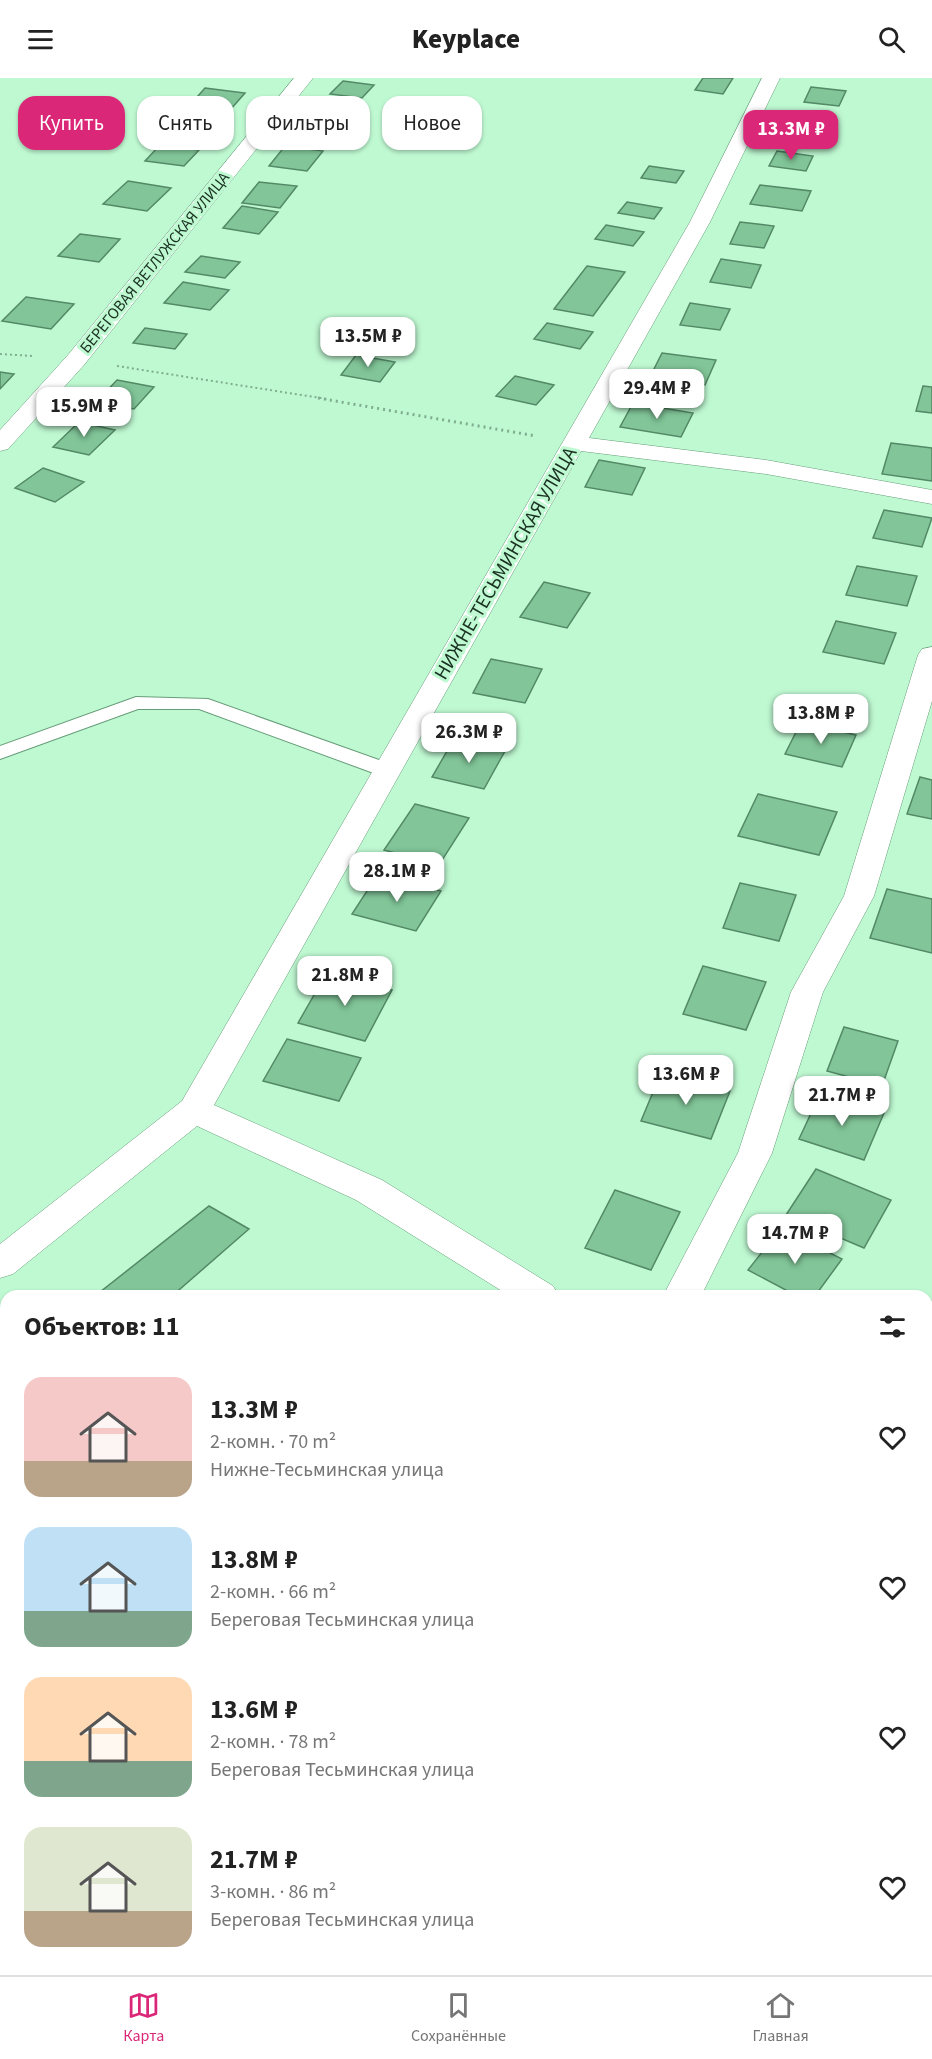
<!DOCTYPE html>
<html lang="ru">
<meta charset="utf-8">
<style>
:root{--surface:#fff;--page:#f2f2f2;--text:#222;--muted:#767676;--line:#e0e0e0;--accent:#db2777}
body{margin:0;font-family:"Source Sans 3",sans-serif;background:var(--page);color:var(--text);height:100vh;display:flex;flex-direction:column;font-size:22px;white-space:nowrap}
*{box-sizing:border-box;margin:0}
p{font-size:20px;color:var(--muted)}
.icon{flex:none;width:33px;height:33px;fill:none;stroke:currentColor;stroke-width:2;stroke-linecap:round;stroke-linejoin:round}
.map{position:relative;flex:1;overflow:hidden}
.details{position:absolute;left:0px;top:1212px;width:933px;height:686px;display:flex;flex-direction:column;background:var(--surface);border-radius:18px 18px 0 0;box-shadow:0 2px 4px #0004}
.details>*{flex:none}
.hud{position:absolute;left:18px;top:18px;width:600px;height:54px;display:flex;gap:12px}
.price{position:absolute;translate:-50% -51px;padding:0 14px;border-radius:12px;background:#fff;color:#222;font-size:20px;line-height:39px;filter:drop-shadow(0 2px 3px #0008)}
.price::after{content:'';position:absolute;left:50%;top:36px;width:18px;height:14px;margin-left:-9px;background:inherit;clip-path:polygon(0 0,100% 0,50% 100%)}
.price.on{background:var(--accent);color:#fff}
ul{padding:0;list-style:none}
li{display:flex;align-items:center;gap:18px;height:150px;padding:0 24px}
li span{display:grid;place-items:center;flex:none;width:168px;height:120px;border-radius:18px;color:#555}
li>.icon{margin-inline-start:auto}
span .icon{width:72px;height:72px;fill:#fffc;stroke-width:1}
li b{font-size:26px}
h2{display:flex;justify-content:space-between;align-items:center;height:72px;padding:0 24px;font-size:26px}
.tag{padding:0 21px;border-radius:18px;background:var(--surface);box-shadow:0 2px 4px #0004;font-size:21px;line-height:54px}
.tag.on{background:var(--accent);color:#fff}
header{display:flex;justify-content:space-between;align-items:center;height:78px;padding:0 24px;background:var(--surface);font-size:27px;font-weight:800}
.menu{display:flex;justify-content:space-around;align-items:center;height:84px;border-top:2px solid var(--line);background:var(--surface);font-size:16px;color:var(--muted)}
.menu a{display:grid;justify-items:center;gap:3px}
.menu .on{color:var(--accent)}
.map>svg:first-child{display:block}
.building{fill:#81c598;stroke:#538966;stroke-width:1.5}
.lines{fill:none;stroke-linecap:round;stroke-linejoin:round}
.lane-casing{stroke:#679d79;stroke-width:2}
.street-casing{stroke:#679d79;stroke-width:1}
.path-far1{stroke:#80ad8f;stroke-width:2;stroke-dasharray:2 3;stroke-linecap:butt}
.path{stroke:#80ad8f;stroke-width:3;stroke-dasharray:2 4;stroke-linecap:butt}
.lane{fill:#fff;fill-rule:evenodd}
.street{fill:#fff;fill-rule:evenodd}
.labels{text-anchor:middle;stroke-width:6;stroke-linejoin:round;paint-order:stroke}
.far-street-label{font-size:16px;fill:#1a3122;stroke:#bff9d2}
.street-label{font-size:20px;fill:#1a3122;stroke:#bff9d2}
</style>
<header><svg class="icon" aria-label="menu" viewBox="0 0 24 24"><path d="M4 6h16M4 12h16M4 18h16"/></svg>Keyplace<svg class="icon" aria-label="search" viewBox="0 0 24 24"><circle cx="10" cy="10" r="6"/><path d="M15 15l6 6"/></svg></header>
<div class="map">
<svg width="932" height="1897" viewBox="0 0 932 1897">
<rect width="100%" height="100%" fill="#bff9d2"/>
<path class="building" d="M703 0H733L723 16 695 12Z
M343 3 374 7 362 20 330 16Z
M811 9 846 13 839 28 804 24Z
M205 10 245 15 231 31 191 26Z
M793 36 826 40 818 58 784 54Z
M160 67 199 72 184 88 145 83Z
M285 68 323 73 307 93 269 88Z
M777 73 813 78 806 93 769 88Z
M649 88 684 93 676 105 641 100Z
M128 103 171 110 147 133 103 126Z
M259 104 297 108 280 130 242 125Z
M760 107 811 113 802 133 750 126Z
M627 124 662 130 654 141 618 135Z
M242 128 278 134 259 156 223 150Z
M740 144 774 148 764 170 730 166Z
M606 147 644 154 633 168 595 161Z
M80 156 120 161 99 184 58 178Z
M201 178 240 184 225 200 185 194Z
M721 181 761 187 751 210 710 204Z
M587 188 625 194 593 238 554 231Z
M183 204 229 212 210 232 164 225Z
M26 219 74 226 51 251 2 243Z
M690 225 730 231 720 252 680 247Z
M547 245 593 254 580 271 534 261Z
M145 250 187 256 175 271 133 265Z
M662 275 716 282 705 307 650 299Z
M356 277 395 284 380 304 341 297Z
M0 294 14 296 0 311Z
M515 298 554 307 536 327 496 318Z
M117 302 154 309 134 331 96 324Z
M923 308 932 309V335L916 333Z
M633 325 693 335 681 359 620 349Z
M79 344 115 352 89 377 53 369Z
M891 365 932 370V403L882 396Z
M599 382 645 390 632 417 585 409Z
M43 390 84 404 55 424 15 410Z
M884 432 932 440 922 469 873 460Z
M857 488 917 498 907 528 846 517Z
M544 504 590 515 567 550 520 539Z
M836 543 896 555 884 586 823 574Z
M491 581 542 591 525 625 473 615Z
M801 644 856 657 842 689 785 676Z
M454 661 505 673 484 711 432 699Z
M920 699 932 702V741L907 736Z
M758 716 837 734 819 777 738 758Z
M415 726 469 740 439 787 384 772Z
M378 796 441 813 416 853 352 836Z
M740 805 796 817 779 863 723 850Z
M887 811 932 821V875L870 860Z
M703 888 766 904 746 952 683 936Z
M326 896 392 912 365 963 298 945Z
M844 949 898 963 882 1008 827 993Z
M287 961 361 980 339 1023 263 1003Z
M661 995 730 1013 711 1061 641 1043Z
M820 1016 884 1035 864 1082 799 1061Z
M816 1091 891 1122 864 1170 786 1137Z
M615 1112 680 1134 651 1192 585 1170Z
M209 1128 249 1151 172 1218H95Z
M781 1150 842 1181 815 1218H797L748 1192Z
M6 1288V1383L0 1388V1293Z
M6 1629V1783L0 1789V1634Z
M0 1843 6 1849V1892H30L25 1897H0Z
M81 1892H234L237 1897H83Z"/>
<g class="lines">
<defs>
<path id="lane" d="M136 619 208 621 393 687 397 692 393 697 386 699 379 697 199 631H138L0 681V668Z
M6 1553V1585L0 1587V1555Z"/>
<path id="street" d="M294 0H313L84 287 8 371 0 373V352L68 277Z
M762 0H780L710 144 589 360 766 382 932 412V426L766 396 581 373 214 1027 382 1102 553 1208 559 1218H510L356 1122 197 1048 13 1196 0 1200V1166L182 1023 690 144Z
M932 569V623L874 818 823 914 772 1075 701 1218H663L738 1075 791 914 844 818 918 577 922 571Z"/>
</defs>
<use href="#lane" class="lane-casing"/>
<use href="#street" class="street-casing"/>
<path class="path-far1" d="M0 276 32 278
M117 288 327 321"/>
<path class="path" d="M318 320 536 358"/>
<use href="#lane" class="lane"/>
<use href="#street" class="street"/>
</g>
<g class="labels">
<g class="far-street-label">
<text transform="translate(154 184) rotate(-51)" y="6">БЕРЕГОВАЯ ВЕТЛУЖСКАЯ УЛИЦА</text>
</g>
<g class="street-label">
<text transform="translate(505 485) rotate(-60)" y="7">НИЖНЕ-ТЕСЬМИНСКАЯ УЛИЦА</text>
</g>
</g>
</svg>
<b class="price on" style="left:791px;top:83px">13.3M ₽</b>
<b class="price" style="left:368px;top:290px">13.5M ₽</b>
<b class="price" style="left:657px;top:342px">29.4M ₽</b>
<b class="price" style="left:84px;top:360px">15.9M ₽</b>
<b class="price" style="left:821px;top:667px">13.8M ₽</b>
<b class="price" style="left:469px;top:686px">26.3M ₽</b>
<b class="price" style="left:397px;top:825px">28.1M ₽</b>
<b class="price" style="left:345px;top:929px">21.8M ₽</b>
<b class="price" style="left:686px;top:1028px">13.6M ₽</b>
<b class="price" style="left:842px;top:1049px">21.7M ₽</b>
<b class="price" style="left:795px;top:1187px">14.7M ₽</b>
<div class="hud">
<a class="tag on">Купить</a>
<a class="tag">Снять</a>
<a class="tag">Фильтры</a>
<a class="tag">Новое</a>
</div>
<section class="details">
<h2>Объектов: 11<svg class="icon" aria-label="filters" viewBox="0 0 24 24"><path d="M4 7h16M4 17h16"/><circle cx="9" cy="7" r="2"/><circle cx="15" cy="17" r="2"/></svg></h2>
<ul>
<li><span style="background:linear-gradient(#f6c9c9 70%,#b9a48a 0)"><svg class="icon" aria-label="home" viewBox="0 0 24 24"><path d="M3 11l9-7 9 7M6 9v11h12V9"/></svg></span><div><b>13.3M ₽</b><p>2-комн. · 70 m²</p><p>Нижне-Тесьминская улица</p></div><svg class="icon" aria-label="heart" viewBox="0 0 24 24"><path d="M12 20l-8-8c-3-5 5-10 8-4 3-6 11-1 8 4z"/></svg></li>
<li><span style="background:linear-gradient(#bfe0f5 70%,#7fa58c 0)"><svg class="icon" aria-label="home" viewBox="0 0 24 24"><path d="M3 11l9-7 9 7M6 9v11h12V9"/></svg></span><div><b>13.8M ₽</b><p>2-комн. · 66 m²</p><p>Береговая Тесьминская улица</p></div><svg class="icon" aria-label="heart" viewBox="0 0 24 24"><path d="M12 20l-8-8c-3-5 5-10 8-4 3-6 11-1 8 4z"/></svg></li>
<li><span style="background:linear-gradient(#ffd9b3 70%,#7fa58c 0)"><svg class="icon" aria-label="home" viewBox="0 0 24 24"><path d="M3 11l9-7 9 7M6 9v11h12V9"/></svg></span><div><b>13.6M ₽</b><p>2-комн. · 78 m²</p><p>Береговая Тесьминская улица</p></div><svg class="icon" aria-label="heart" viewBox="0 0 24 24"><path d="M12 20l-8-8c-3-5 5-10 8-4 3-6 11-1 8 4z"/></svg></li>
<li><span style="background:linear-gradient(#dfe7d0 70%,#b9a48a 0)"><svg class="icon" aria-label="home" viewBox="0 0 24 24"><path d="M3 11l9-7 9 7M6 9v11h12V9"/></svg></span><div><b>21.7M ₽</b><p>3-комн. · 86 m²</p><p>Береговая Тесьминская улица</p></div><svg class="icon" aria-label="heart" viewBox="0 0 24 24"><path d="M12 20l-8-8c-3-5 5-10 8-4 3-6 11-1 8 4z"/></svg></li>
</ul>
</section>
</div>
<nav class="menu">
<a class="on"><svg class="icon" aria-label="map" viewBox="0 0 24 24"><path d="M3 6l6-2 6 2 6-2v14l-6 2-6-2-6 2zM9 4v14M15 6v14"/></svg>Карта</a>
<a><svg class="icon" aria-label="saved" viewBox="0 0 24 24"><path d="M7 4h10v16l-5-4-5 4z"/></svg>Сохранённые</a>
<a><svg class="icon" aria-label="home" viewBox="0 0 24 24"><path d="M3 11l9-7 9 7M6 9v11h12V9"/></svg>Главная</a>
</nav>
